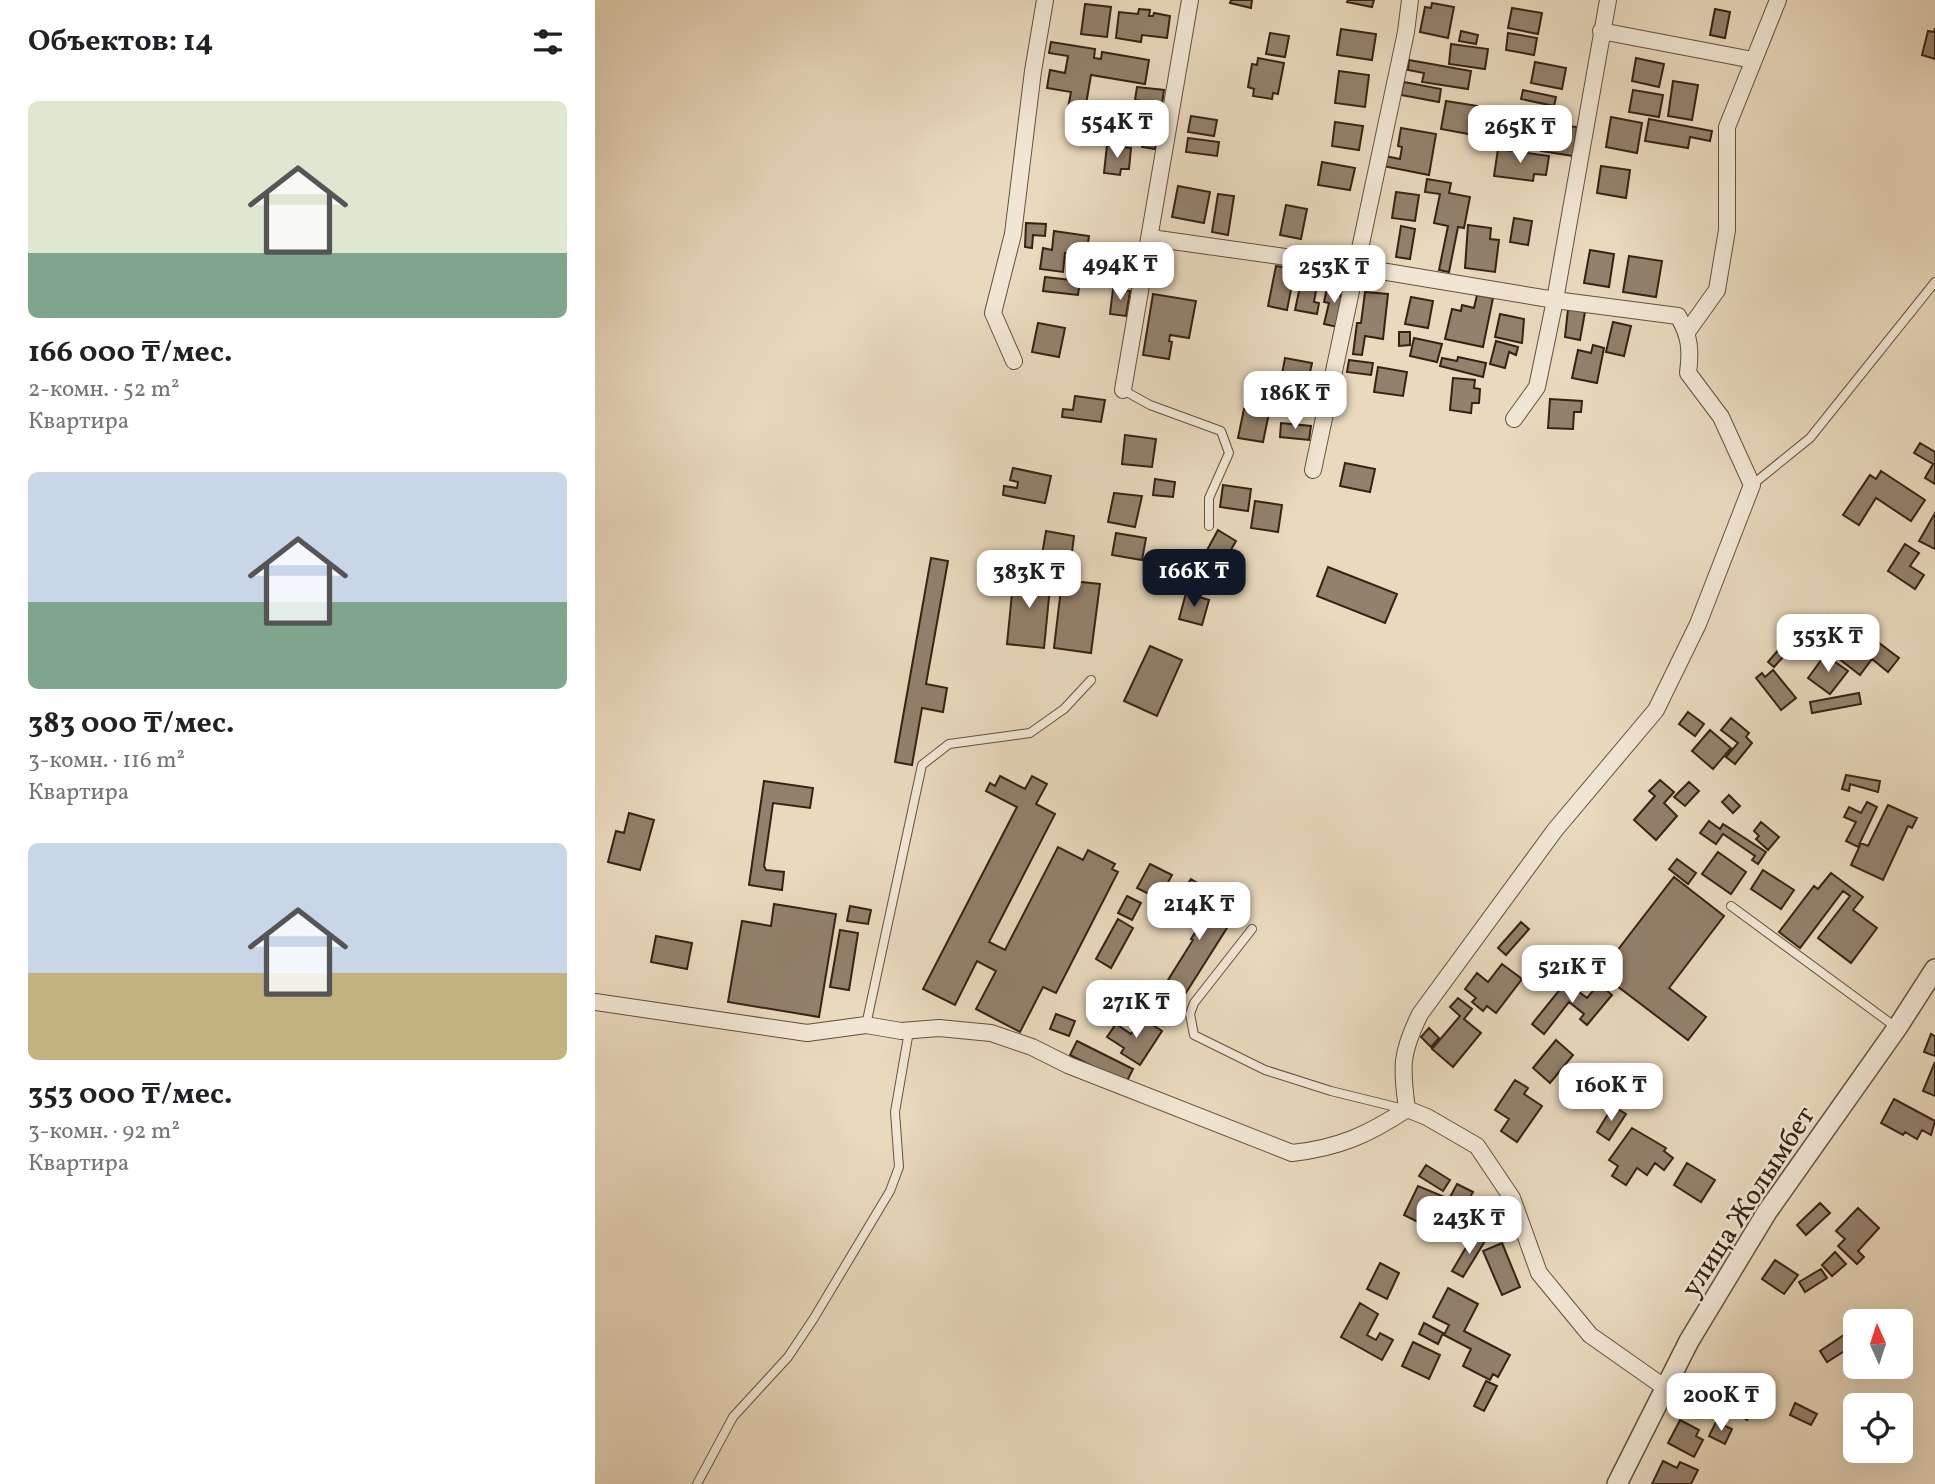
<!DOCTYPE html>
<html lang="ru">
<meta charset="utf-8">
<style>
:root{--surface:#fff;--page:#f2f2f2;--text:#202124;--muted:#757577;--accent:#111827}
body{margin:0;font-family:Vollkorn,serif;background:var(--page);color:var(--text);height:100vh;display:flex;flex-direction:column;font-size:26px;white-space:nowrap}
*{box-sizing:border-box;margin:0}
p{font-size:23px;color:var(--muted)}
.icon{flex:none;width:38px;height:38px;fill:none;stroke:currentColor;stroke-width:2;stroke-linecap:round;stroke-linejoin:round}
.map{position:relative;flex:1;overflow:hidden}
.panel{display:flex;flex-direction:column;background:var(--surface);width:595px}
.panel>*{flex:none}
.needle{width:46px;rotate:357deg}
.fabs{position:absolute;left:1248px;top:1309px;display:grid;gap:14px}
.fabs a{display:grid;place-items:center;width:70px;height:70px;border-radius:10px;background:var(--surface);box-shadow:0 7px 28px #0002;font-size:35px}
.price{position:absolute;translate:-50% -60px;padding:0 16px;border-radius:14px;background:#fff;color:#222;font-size:23px;line-height:46px;filter:drop-shadow(0 2px 4px #0008)}
.price::after{content:'';position:absolute;left:50%;top:42px;width:21px;height:16px;margin-left:-10px;background:inherit;clip-path:polygon(0 0,100% 0,50% 100%)}
.price.active{background:var(--accent);color:#fff}
ul{padding:0;list-style:none}
li{display:grid;align-content:center;gap:14px;height:371px;padding:0 28px}
li span{display:grid;place-items:center;height:217px;border-radius:10px;color:#555}
li>.icon{margin-inline-start:auto}
span .icon{width:126px;height:126px;fill:#fffc;stroke-width:1}
li b{font-size:30px}
h2{display:flex;justify-content:space-between;align-items:center;height:84px;padding:0 28px;font-size:30px}
main{display:flex;flex:1;min-height:0}
.map>svg:first-child{display:block}
.building{fill:#93816c;stroke:#362214;stroke-width:2}
.lines{fill:none;stroke-linecap:round;stroke-linejoin:round}
.service-casing{stroke:#63503e;stroke-width:10}
.minor-casing{stroke:#63503e;stroke-width:18}
.tertiary-casing{stroke:#63503e;stroke-width:22}
.service{stroke:#f1e6d4;stroke-width:8}
.minor{stroke:#f1e6d4;stroke-width:16}
.tertiary{stroke:#f1e6d4;stroke-width:19}
.labels{text-anchor:middle;stroke-width:5;stroke-linejoin:round;paint-order:stroke}
.street-label{font-size:28px;fill:#362214;stroke:#f1e6d4}
</style>
<main>
<section class="panel">
<h2>Объектов: 14<svg class="icon" aria-label="filters" viewBox="0 0 24 24"><path d="M4 7h16M4 17h16"/><circle cx="9" cy="7" r="2"/><circle cx="15" cy="17" r="2"/></svg></h2>
<ul>
<li><span style="background:linear-gradient(#dfe7d0 70%,#7fa58c 0)"><svg class="icon" aria-label="home" viewBox="0 0 24 24"><path d="M3 11l9-7 9 7M6 9v11h12V9"/></svg></span><div><b>166 000 ₸/мес.</b><p>2-комн. · 52 m²</p><p>Квартира</p></div></li>
<li><span style="background:linear-gradient(#c9d6e8 60%,#7fa58c 0)"><svg class="icon" aria-label="home" viewBox="0 0 24 24"><path d="M3 11l9-7 9 7M6 9v11h12V9"/></svg></span><div><b>383 000 ₸/мес.</b><p>3-комн. · 116 m²</p><p>Квартира</p></div></li>
<li><span style="background:linear-gradient(#c9d6e8 60%,#c2b280 0)"><svg class="icon" aria-label="home" viewBox="0 0 24 24"><path d="M3 11l9-7 9 7M6 9v11h12V9"/></svg></span><div><b>353 000 ₸/мес.</b><p>3-комн. · 92 m²</p><p>Квартира</p></div></li>
</ul>
</section>
<div class="map">
<svg width="1340" height="1484" viewBox="0 0 1340 1484">
<rect width="100%" height="100%" fill="#e9d9bd"/>
<filter id="stains"><feTurbulence type="fractalNoise" baseFrequency=".00286" numOctaves="4"/><feColorMatrix values="0 0 0 0 .2 0 0 0 0 .09 0 0 0 0 .02 0 0 0 .5 -.17"/></filter>
<radialGradient id="worn" r=".72"><stop offset=".6" stop-color="#630" stop-opacity="0"/><stop offset="1" stop-color="#630" stop-opacity=".3"/></radialGradient>
<path class="building" d="M636 0H657L656 8 635 3Z
M753 0H779L777 7 752 2Z
M837 3 859 7 853 38 825 32 830 7 836 8Z
M490 4 516 7 512 37 486 34Z
M917 8 947 13 943 34 913 28Z
M544 9 555 10 554 16H558L559 13 575 16 572 38 547 35 546 42 521 38 524 12 543 14Z
M1120 9 1135 12 1130 38 1115 35Z
M1340 28V59L1327 55 1333 31 1339 32Z
M746 29 781 34 777 60 742 55Z
M866 31 883 35 881 44 864 41Z
M675 33 694 36 690 57 671 54Z
M913 33 942 38 939 55 911 50Z
M456 42 500 49 499 58 506 59 507 52 554 60 550 84 496 75 488 122 471 119 476 92 452 88 455 70 470 73 473 56 454 53Z
M856 44 893 49 890 69 854 64Z
M663 58 689 63 683 94 678 93 677 99 658 96 659 89 653 87 657 64 662 65Z
M1041 58 1069 64 1064 87 1037 81Z
M814 60 876 71 873 89 827 82 829 73 813 70Z
M940 62 971 68 967 89 936 83Z
M744 71 774 75 770 107 740 103Z
M1078 81 1103 85 1097 120 1073 116Z
M809 82 846 89 844 102 806 95Z
M542 87 569 90 567 104 540 100Z
M928 90 961 97 959 106 926 99Z
M1038 90 1068 95 1064 117 1034 112Z
M851 101 883 106 879 135 846 129Z
M927 107 967 113 965 125 982 127 978 156 946 151 949 131 930 128 931 121 925 120Z
M596 116 622 120 619 136 593 132Z
M534 117 564 121 560 149 547 147V141L532 139Z
M1016 117 1047 123 1042 153 1011 147Z
M1054 119 1117 131 1115 141 1095 137 1093 148 1050 141Z
M740 122 768 126 764 150 737 146Z
M806 128 841 134 834 175 788 166 790 156 805 159 807 147 803 146Z
M889 132 943 138 941 150 888 142Z
M593 138 624 142 622 156 591 152Z
M512 145 536 148 534 169H526L525 175 509 173Z
M903 149 954 156 951 175 939 174 938 181 899 176Z
M727 162 760 168 755 190 723 185Z
M1006 166 1035 170 1031 198 1002 193Z
M832 179 856 183 854 193 875 197 869 228 863 227 854 272 844 270 853 226 839 223 845 194 830 192Z
M583 186 615 192 609 223 577 217Z
M801 192 824 195 820 221 797 218Z
M623 194 639 196 633 235 617 232Z
M691 205 712 209 706 239 685 235Z
M919 218 937 221 933 245 915 242Z
M431 223 451 224 450 236 438 235 437 248 430 247Z
M873 225 896 228 895 239 904 240 900 272 870 268Z
M806 226 820 229 815 259 801 257Z
M459 231 494 236 491 256 470 253 468 272 445 269 448 248 457 250Z
M500 244 524 246 522 263 539 265 537 282 496 278Z
M995 250 1019 254 1014 287 989 283Z
M1034 256 1067 261 1061 297 1028 292Z
M681 266 700 269 692 310 673 306Z
M450 277 485 281 483 295 448 291Z
M706 282 722 285 719 302 724 303 722 314 700 310Z
M733 283 747 286 745 296 749 297 743 327 729 324 734 303 729 302Z
M518 289 535 291 531 316 515 314Z
M770 292 793 294 788 339 770 336 767 355 758 354 762 323H766Z
M558 294 601 301 594 338 575 335 574 341 577 342 574 359 548 355Z
M882 295 898 298 888 347 850 339 857 309 866 311 867 305 879 308Z
M816 297 838 301 833 328 810 324Z
M973 309 990 312 985 340 970 337Z
M905 314 929 319 927 343 900 337Z
M1018 322 1036 326 1029 356 1011 352Z
M443 323 470 328 464 357 437 352Z
M804 332H815V345L804 346Z
M819 338 847 344 842 362 815 356Z
M901 341 923 347 921 355 914 352 910 368 895 364Z
M998 345 1009 348 1002 383 977 378 983 350 996 353Z
M863 357 891 363 888 377 845 366 847 358 862 361Z
M690 358 717 363 710 395 684 390Z
M754 360 778 363 776 375 752 372Z
M783 367 812 372 808 396 779 392Z
M858 378 880 380 879 388 885 389 884 403H877L876 413 855 410Z
M480 396 510 400 506 422 467 417 468 409 478 410Z
M955 399 987 401 986 412H979L978 429 953 428Z
M649 409 674 413 668 442 643 438Z
M686 423 716 426 714 440 685 437Z
M530 435 561 439 557 467 527 464Z
M1325 443 1340 452V484L1330 478 1338 464 1319 453Z
M750 463 780 469 775 492 745 486Z
M418 468 456 476 450 503 408 495 409 486 422 488 423 482 415 480Z
M1286 471 1330 500 1316 521 1281 498 1264 525 1248 515 1275 475 1281 479Z
M560 479 580 482 578 497 558 495Z
M628 485 656 489 653 511 625 507Z
M519 493 547 496 540 527 513 522Z
M660 501 687 505 683 532 656 528Z
M1340 513V549L1324 541Z
M623 530 641 541 630 560 612 550Z
M451 531 479 536 476 560 447 555Z
M521 533 551 538 547 560 517 555Z
M1310 544 1324 553 1315 566 1329 575 1320 589 1293 571Z
M336 558 353 561 331 684 352 688 348 712 327 708 317 765 300 762Z
M733 567 802 594 790 623 722 596Z
M419 573 456 577 449 648 412 644Z
M467 580 505 584 496 653 459 648Z
M591 593 614 600 607 625 584 619Z
M1233 615 1259 636 1254 642 1265 651 1276 637 1304 658 1293 672 1277 659 1265 675 1216 637Z
M1191 641 1197 647 1179 667 1173 662Z
M555 646 587 660 562 716 529 701Z
M1230 655 1253 671 1235 694 1213 678Z
M1178 670 1201 698 1186 710 1161 678 1167 673 1170 677Z
M1264 693 1266 704 1217 713 1215 702Z
M1093 712 1109 724 1100 736 1084 724Z
M1136 718 1154 733 1151 737 1157 743 1140 764 1131 757 1143 743 1126 730Z
M1115 730 1136 748 1118 769 1097 751Z
M1251 775 1285 781 1283 792 1255 784 1254 791 1247 789Z
M405 776 430 789 437 776 452 784 441 804 460 814 394 942 410 950 463 847 488 860 493 850 520 864 517 869 523 872 461 993 448 987 425 1032 381 1009 401 971 382 961 360 1005 328 989 422 807 391 791 395 783 400 786Z
M1065 780 1079 792 1069 803 1082 816 1061 840 1039 820 1060 796 1054 791Z
M169 781 218 788 215 808 178 803 169 866 171 870 189 872 187 890 154 885Z
M1094 782 1104 791 1090 806 1079 797Z
M1134 795 1145 806 1138 813 1127 802Z
M1272 802 1282 807 1263 847 1251 841 1261 822 1249 817 1254 807 1266 813Z
M1293 805 1322 818 1317 828 1313 826 1288 880 1256 865 1266 843 1273 846Z
M34 813 59 820 45 870 13 862 21 831 29 833Z
M1114 821 1125 829 1128 824 1171 852 1163 864 1157 860 1160 856 1128 834 1121 844 1105 833Z
M1166 822 1184 837 1173 850 1161 839 1164 836 1159 831Z
M1123 852 1151 872 1136 894 1107 874Z
M1082 859 1101 873 1093 884 1074 869Z
M555 864 577 875 564 899 542 888Z
M1168 870 1199 890 1186 909 1156 889Z
M1236 873 1268 897 1258 910 1282 928 1256 963 1223 938 1255 896 1248 891 1205 948 1184 932 1219 886 1223 889Z
M1079 877 1129 916 1074 988 1111 1017 1093 1040 1005 973Z
M596 879 644 909 582 1007 563 996 598 940 596 939 604 926 609 928 614 920 601 912 607 902 588 891Z
M532 896 546 903 537 920 523 913Z
M179 904 241 914 224 1017 133 1002 147 921 176 926Z
M255 906 276 910 273 924 252 921Z
M523 919 538 928 516 968 501 959Z
M926 922 934 929 911 955 903 948Z
M245 930 263 933 254 990 235 987Z
M61 936 97 943 92 969 56 962Z
M907 964 927 979 901 1013 892 1006 888 1011 877 1002 881 998 870 989 882 973 893 982Z
M971 982 992 998 1004 984 1017 995 992 1025 985 1019 989 1014 974 1002 949 1034 937 1024Z
M863 998 877 1009 869 1019 886 1033 858 1067 837 1049 865 1016 855 1007Z
M561 1002 577 1013 568 1025 553 1014Z
M461 1014 480 1021 474 1036 455 1029Z
M547 1018 567 1031 545 1065 526 1053 529 1048 512 1037 521 1024 536 1034Z
M834 1028 844 1038 836 1047 826 1037Z
M1336 1034 1340 1036V1056L1329 1052Z
M961 1040 978 1055 955 1083 938 1068Z
M482 1041 538 1069 531 1083 475 1055Z
M1340 1062V1096L1328 1091Z
M920 1080 933 1088 929 1094 947 1106 922 1142 906 1131 914 1119 900 1110Z
M1299 1099 1340 1121 1336 1135 1327 1130 1322 1139 1310 1132 1308 1135 1286 1123Z
M1018 1106 1031 1114 1014 1140 1002 1132Z
M1037 1128 1071 1148 1069 1151 1078 1158 1069 1170 1060 1163 1052 1175 1042 1168 1031 1185 1017 1176 1023 1166 1014 1160Z
M1092 1163 1120 1180 1106 1202 1079 1185Z
M831 1165 855 1180 848 1191 824 1176Z
M862 1184 878 1192 869 1208 864 1205 849 1235 809 1215 823 1186 854 1199Z
M1225 1203 1235 1213 1211 1235 1202 1225Z
M1263 1208 1284 1228 1263 1251 1269 1257 1262 1264 1243 1246 1250 1239 1241 1231Z
M879 1234 890 1241 868 1277 857 1271Z
M907 1243 925 1287 907 1295 888 1251Z
M1240 1252 1251 1264 1237 1276 1227 1265Z
M1180 1260 1203 1275 1189 1294 1167 1279Z
M785 1263 804 1273 792 1299 772 1289Z
M1226 1269 1232 1278 1210 1292 1204 1282Z
M853 1288 883 1304 869 1331 915 1355 903 1377 898 1374 895 1380 868 1366 876 1349 849 1335 854 1325 838 1317Z
M765 1303 783 1314 772 1335 781 1340 785 1333 798 1340 787 1360 746 1337Z
M829 1323 848 1333 843 1344 824 1334Z
M1252 1333 1259 1345 1232 1362 1225 1351Z
M818 1342 845 1355 834 1379 807 1366Z
M891 1381 902 1386 889 1411 879 1406Z
M1113 1384 1123 1389 1111 1415 1086 1404 1095 1385 1110 1392Z
M1154 1390 1165 1396 1152 1420 1141 1413Z
M1200 1403 1222 1414 1216 1425 1195 1415Z
M1085 1420 1104 1430 1101 1436 1108 1440 1099 1457 1073 1443Z
M1121 1422 1137 1429 1130 1444 1114 1436Z
M1068 1461 1082 1468 1085 1462 1103 1470 1096 1484H1057Z"/>
<g class="lines">
<defs>
<path id="service" d="M528 390 555 405 626 431 634 453 614 498V526
M1157 485 1215 438 1340 282
M1136 906 1302 1028
M657 929 599 1003 595 1014 599 1035 670 1070 736 1091 809 1109
M271 1025 327 765 354 744 435 733 469 709 496 680
M102 1484 138 1417 193 1357 219 1318 295 1191 304 1167 300 1112 314 1031"/>
<path id="minor" d="M1006 31 1158 60
M556 238 762 267 960 300 1083 316C1095 336 1096 350 1093 373L1126 417 1157 485 1103 624 1061 710 960 830 825 1014C806 1053 806 1066 812 1109L832 1117 882 1146 917 1198 944 1273 995 1335 1069 1387
M1092 332 1122 290 1132 230V127L1183 0
M419 361 398 313 418 234 438 71 450 0
M528 390 595 0
M919 419 942 387 960 300 1013 0
M718 470 811 32 815 0
M0 1002 212 1033 271 1025 306 1031 344 1028 396 1033 437 1047 473 1065 697 1153C743 1148 773 1135 812 1109"/>
<path id="tertiary" d="M1022 1484 1094 1341 1172 1212 1302 1028 1340 969"/>
</defs>
<use href="#service" class="service-casing"/>
<use href="#minor" class="minor-casing"/>
<use href="#tertiary" class="tertiary-casing"/>
<use href="#service" class="service"/>
<use href="#minor" class="minor"/>
<use href="#tertiary" class="tertiary"/>
</g>
<g class="labels">
<g class="street-label">
<text transform="translate(1152 1201) rotate(-57)" y="10">улица Жолымбет</text>
</g>
</g>
<rect width="100%" height="100%" filter="url(#stains)"/>
<rect width="100%" height="100%" fill="url(#worn)"/>
</svg>
<div class="fabs">
<a><svg class="needle" viewBox="-14 -14 28 28"><path d="M0-13l5 13h-10z" fill="#e53935"/><path d="M0 13l5-13h-10z" fill="#757577"/></svg></a>
<a><svg class="icon" aria-label="locate" viewBox="0 0 24 24"><circle cx="12" cy="12" r="6"/><path d="M12 2v4M12 18v4M2 12h4M18 12h4"/></svg></a>
</div>
<b class="price" style="left:522px;top:160px">554K ₸</b>
<b class="price" style="left:925px;top:165px">265K ₸</b>
<b class="price" style="left:525px;top:302px">494K ₸</b>
<b class="price" style="left:739px;top:305px">253K ₸</b>
<b class="price" style="left:700px;top:431px">186K ₸</b>
<b class="price active" style="left:599px;top:609px">166K ₸</b>
<b class="price" style="left:434px;top:610px">383K ₸</b>
<b class="price" style="left:1233px;top:674px">353K ₸</b>
<b class="price" style="left:604px;top:942px">214K ₸</b>
<b class="price" style="left:977px;top:1005px">521K ₸</b>
<b class="price" style="left:541px;top:1040px">271K ₸</b>
<b class="price" style="left:1016px;top:1123px">160K ₸</b>
<b class="price" style="left:874px;top:1256px">243K ₸</b>
<b class="price" style="left:1126px;top:1433px">200K ₸</b>
</div>
</main>
